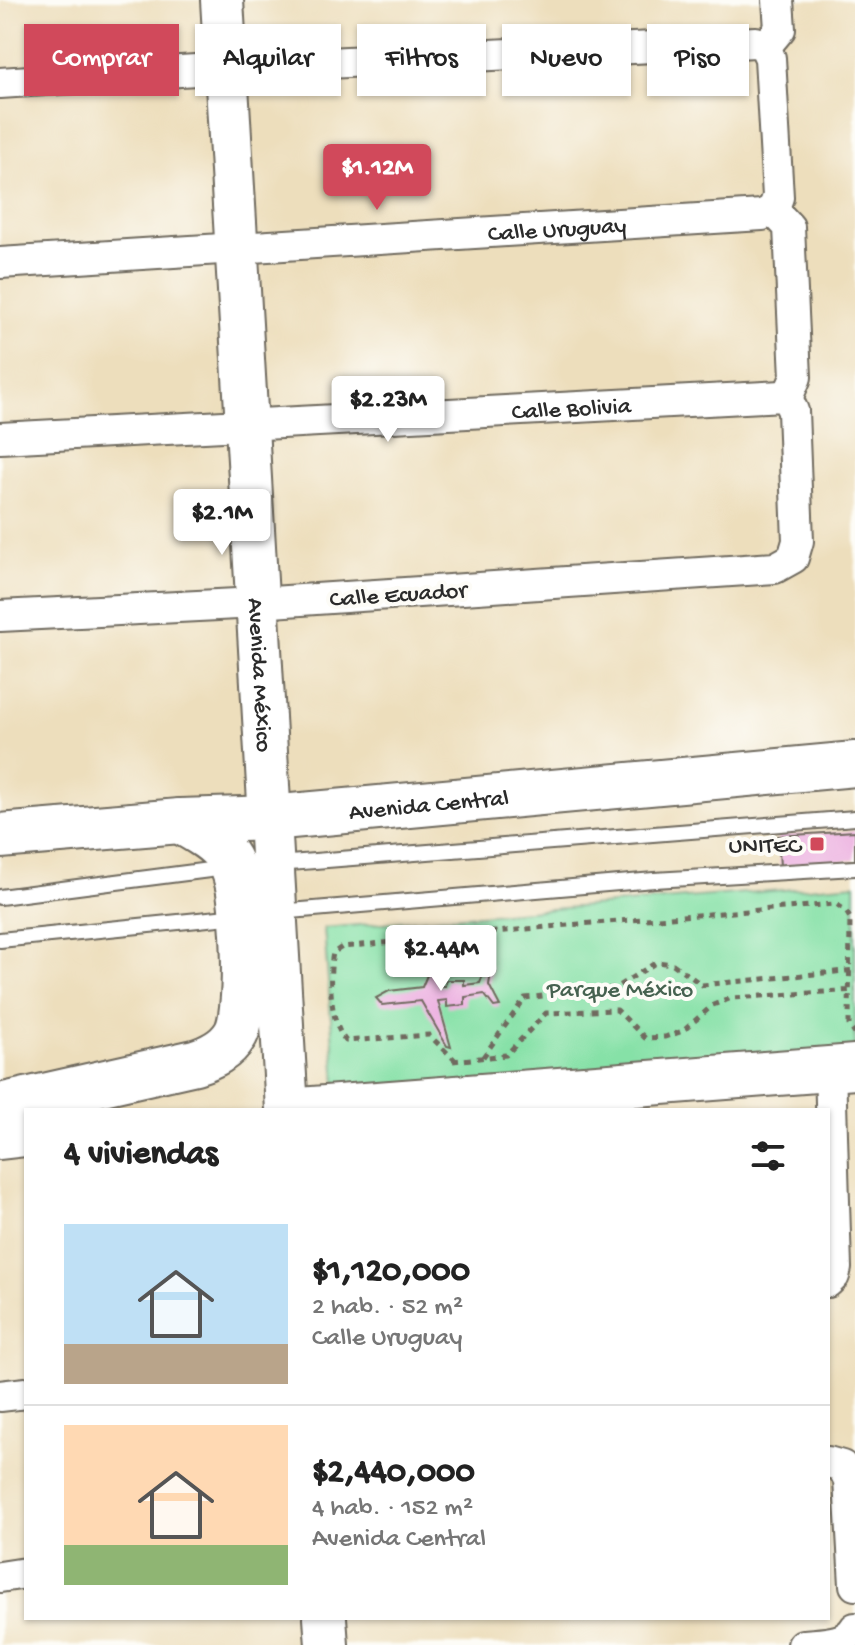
<!DOCTYPE html>
<html lang="es">
<meta charset="utf-8">
<style>
:root{--surface:#fff;--page:#f6f6f6;--text:#222;--muted:#767676;--line:#e0e0e0;--accent:#d1495b}
body{margin:0;font-family:"Gochi Hand",sans-serif;background:var(--page);color:var(--text);height:100vh;display:flex;flex-direction:column;font-size:30px;white-space:nowrap}
*{box-sizing:border-box;margin:0}
p{font-size:26px;color:var(--muted)}
.icon{flex:none;width:44px;height:44px;fill:none;stroke:currentColor;stroke-width:2;stroke-linecap:round;stroke-linejoin:round}
.map{position:relative;flex:1;overflow:hidden}
.sheet{position:absolute;left:24px;top:1108px;width:806px;height:512px;display:flex;flex-direction:column;background:var(--surface);border-radius:0px;box-shadow:0 2px 6px #0004}
.sheet>*{flex:none}
.banner{position:absolute;left:24px;top:24px;width:808px;height:72px;display:flex;gap:16px}
.price{position:absolute;translate:-50% -68px;padding:0 18px;border-radius:8px;background:#fff;color:#222;font-size:26px;line-height:52px;filter:drop-shadow(0 2px 4px #0008)}
.price::after{content:'';position:absolute;left:50%;top:48px;width:24px;height:18px;margin-left:-12px;background:inherit;clip-path:polygon(0 0,100% 0,50% 100%)}
.price.selected{background:var(--accent);color:#fff}
ul{padding:0;list-style:none}
li{display:flex;align-items:center;gap:24px;height:200px;padding:0 40px}
li+li{border-top:2px solid var(--line)}
li span{display:grid;place-items:center;flex:none;width:224px;height:160px;border-radius:0px;color:#555}
li>.icon{margin-inline-start:auto}
span .icon{width:96px;height:96px;fill:#fffc;stroke-width:1}
li b{font-size:34px}
h2{display:flex;justify-content:space-between;align-items:center;height:96px;padding:0 40px;font-size:34px}
.pill{padding:0 28px;border-radius:0px;background:var(--surface);box-shadow:0 2px 6px #0004;font-size:28px;line-height:72px}
.pill.selected{background:var(--accent);color:#fff}
.map>svg:first-child{display:block}
.green{fill:#86e1a7;stroke:#588669;stroke-width:2}
.building{fill:#ebabdf}
.lines{fill:none;stroke-linecap:round;stroke-linejoin:round}
.lane-casing{stroke:#6f6a5e;stroke-width:18}
.street-casing{stroke:#6f6a5e;stroke-width:34}
.secondary-casing{stroke:#6f6a5e;stroke-width:46}
.highway-casing{stroke:#6f6a5e;stroke-width:48}
.path{stroke:#6f6a5e;stroke-width:5;stroke-dasharray:6 6;stroke-linecap:butt}
.lane{stroke:#fff;stroke-width:14}
.street{stroke:#fff;stroke-width:30}
.secondary{stroke:#fff;stroke-width:42}
.highway{stroke:#fff;stroke-width:44}
.poi-dot{fill:#d1495b;stroke:#fdfcf7;stroke-width:3}
.labels{text-anchor:middle;stroke-width:8;stroke-linejoin:round;paint-order:stroke}
.street-label{font-size:24px;fill:#2b2b2b;stroke:#fdfcf7}
.poi-label{font-size:24px;fill:#2b2b2b;stroke:#fdfcf7;text-anchor:end}
.park-label{font-size:24px;fill:#466250;stroke:#fdfcf7}
</style>
<div class="map">
<svg width="855" height="1645" viewBox="0 0 855 1645">
<rect width="100%" height="100%" fill="#fdfcf7"/>
<filter id="ink" filterUnits="userSpaceOnUse"><feTurbulence type="fractalNoise" baseFrequency=".0125" numOctaves="2"/><feDisplacementMap in="SourceGraphic" scale="16" xChannelSelector="R" yChannelSelector="G"/><feConvolveMatrix kernelMatrix="1 2 1 2 8 2 1 2 1" color-interpolation-filters="sRGB"/></filter>
<filter id="wash" filterUnits="userSpaceOnUse"><feTurbulence type="fractalNoise" baseFrequency=".006" numOctaves="4" result="noise"/><feDisplacementMap in="SourceGraphic" scale="32" xChannelSelector="R" yChannelSelector="G"/><feGaussianBlur stdDeviation="1.8" result="paint"/><feColorMatrix in="noise" values="0 0 0 0 0 0 0 0 0 0 0 0 0 0 0 0 0 1.4 0 .05"/><feComposite in="paint" operator="in"/></filter>
<g filter="url(#wash)">
<rect width="100%" height="100%" fill="#eddebc"/>
<path class="green" d="M855 884V1053L337 1096 324 928Z"/>
<g id="blocks">
<path class="building" d="M855 831V860L780 866 778 836Z
M440 944H445L438 986H445L446 980H464V985L480 983 486 966H492L489 985 500 1006 494 1007 484 994 465 997V1005L447 1007V1000L438 1001 451 1047 447 1046 421 1001 382 1005 376 998 389 991 422 987Z"/>
</g>
</g>
<g filter="url(#ink)">
<use href="#blocks" fill-opacity="0" stroke="#6f6a5e" stroke-width="2"/>
<g class="lines">
<defs>
<path id="lane" d="M277 864 855 818
M0 897 225 868
M279 912 654 880 855 868
M0 940 238 916"/>
<g id="street">
<path d="M765 47 780 29 778 0"/>
<path d="M0 83 226 68 756 42 765 47 770 58 778 197 773 210"/>
<path d="M773 210 789 227 796 377 787 398"/>
<path id="s1" d="M0 263 762 215 773 210"/>
<path id="s2" d="M0 438 783 396 787 398 793 411 798 541 793 558 775 568 257 603 0 616"/>
<path d="M828 1282 834 1276 836 1268 830 1069"/>
<path d="M0 1396 26 1393"/>
<path d="M828 1462 842 1466 849 1480 855 1585"/>
<path d="M0 1577 26 1573"/>
<path d="M803 1645C821 1643 845 1645 855 1628"/>
</g>
<g id="secondary">
<path id="s3" d="M222 0 287 1110"/>
<path d="M325 1618 327 1645"/>
</g>
<g id="highway">
<path id="s4" d="M0 836 180 821 270 818 855 764"/>
<path d="M0 1106 195 1062C211 1057 226 1050 235 1035 249 1014 244 908 237 882 235 873 230 861 225 854 214 839 195 830 180 821"/>
<path d="M300 1110 855 1067"/>
<path d="M0 1137 26 1134"/>
</g>
</defs>
<use href="#lane" class="lane-casing"/>
<use href="#street" class="street-casing"/>
<use href="#secondary" class="secondary-casing"/>
<use href="#highway" class="highway-casing"/>
<path class="path" d="M483 1057 525 998 615 988 657 962 673 964 702 985 855 970
M453 1061 506 1055 546 1013 617 1010 645 1038 665 1037 683 1031 713 1005 732 998 855 990
M456 1061 429 1035 346 1041C330 1024 328 976 333 953L342 947 568 925 836 904 845 910 850 918 849 1025 855 1034"/>
<use href="#lane" class="lane"/>
<use href="#street" class="street"/>
<use href="#secondary" class="secondary"/>
<use href="#highway" class="highway"/>
</g>
</g>
<rect class="poi-dot" x="809" y="836" width="16" height="16" rx="4"/>
<g class="labels">
<g class="street-label">
<text dy="8" stroke="none"><textPath href="#s1" startOffset="558">Calle Uruguay</textPath></text>
<text dy="8" stroke="none"><textPath href="#s2" startOffset="572">Calle Bolivia</textPath></text>
<text transform="translate(398 593) rotate(-4)" y="8">Calle Ecuador</text>
<text dy="8" stroke="none"><textPath href="#s3" startOffset="676">Avenida México</textPath></text>
<text dy="8" stroke="none"><textPath href="#s4" startOffset="430">Avenida Central</textPath></text>
</g>
<g class="poi-label">
<text x="801" y="852">UNITEC</text>
</g>
<g class="park-label">
<text x="620" y="996">Parque México</text>
</g>
</g>
</svg>
<b class="price selected" style="left:377px;top:212px">$1.12M</b>
<b class="price" style="left:388px;top:444px">$2.23M</b>
<b class="price" style="left:222px;top:557px">$2.1M</b>
<b class="price" style="left:441px;top:993px">$2.44M</b>
<div class="banner">
<a class="pill selected">Comprar</a>
<a class="pill">Alquilar</a>
<a class="pill">Filtros</a>
<a class="pill">Nuevo</a>
<a class="pill">Piso</a>
</div>
<section class="sheet">
<h2>4 viviendas<svg class="icon" aria-label="filters" viewBox="0 0 24 24"><path d="M4 7h16M4 17h16"/><circle cx="9" cy="7" r="2"/><circle cx="15" cy="17" r="2"/></svg></h2>
<ul>
<li><span style="background:linear-gradient(#bfe0f5 75%,#b9a48a 0)"><svg class="icon" aria-label="home" viewBox="0 0 24 24"><path d="M3 11l9-7 9 7M6 9v11h12V9"/></svg></span><div><b>$1,120,000</b><p>2 hab. · 52 m²</p><p>Calle Uruguay</p></div></li>
<li><span style="background:linear-gradient(#ffd9b3 75%,#8fb573 0)"><svg class="icon" aria-label="home" viewBox="0 0 24 24"><path d="M3 11l9-7 9 7M6 9v11h12V9"/></svg></span><div><b>$2,440,000</b><p>4 hab. · 152 m²</p><p>Avenida Central</p></div></li>
</ul>
</section>
</div>
